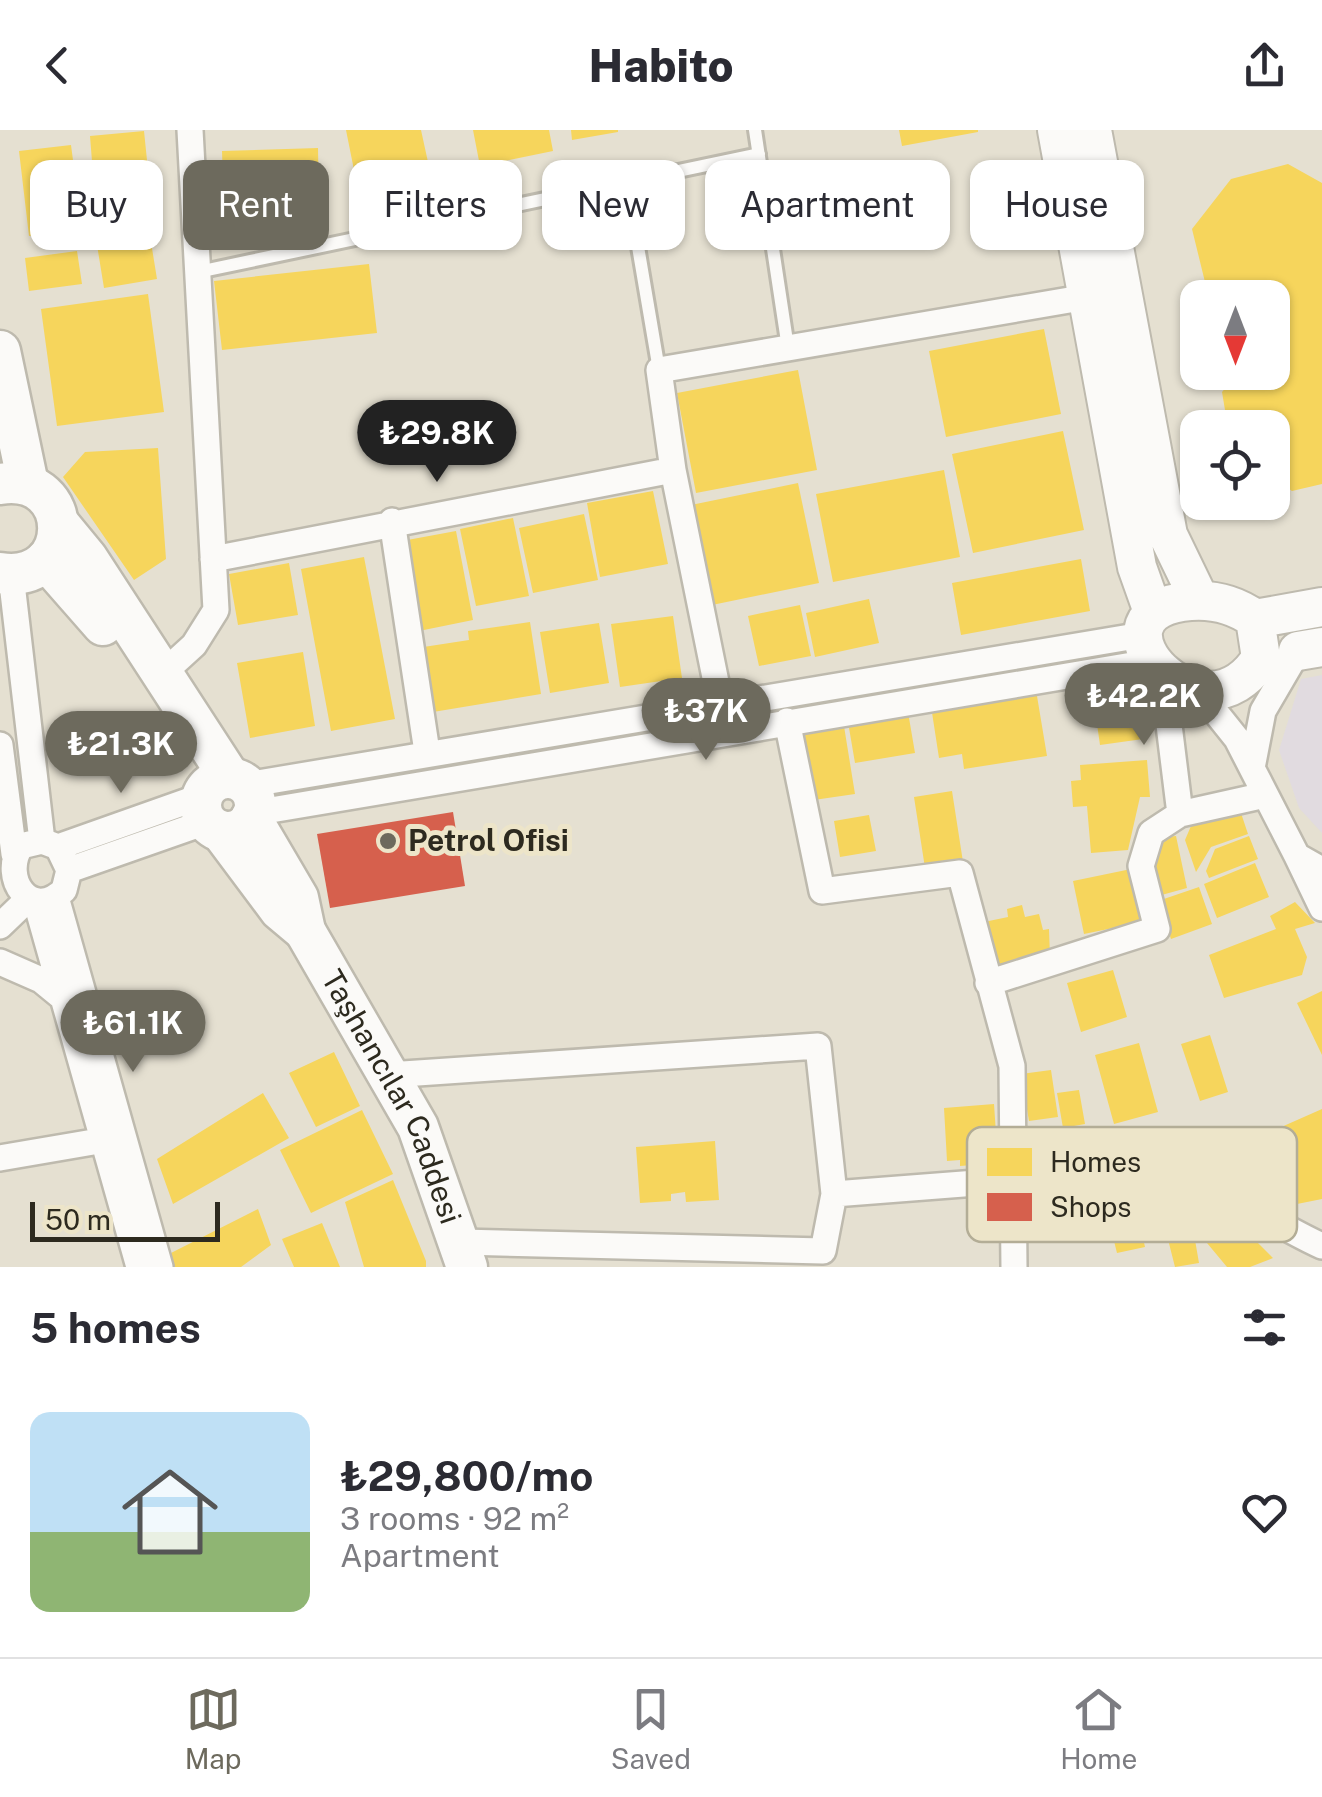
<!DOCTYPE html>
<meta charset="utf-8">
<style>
:root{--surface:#fff;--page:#f7f7f7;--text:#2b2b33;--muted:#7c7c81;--line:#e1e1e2;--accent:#6d6a5d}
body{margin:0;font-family:"Public Sans",sans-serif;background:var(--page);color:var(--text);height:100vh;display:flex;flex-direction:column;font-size:38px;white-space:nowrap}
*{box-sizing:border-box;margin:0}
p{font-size:32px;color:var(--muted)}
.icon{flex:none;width:55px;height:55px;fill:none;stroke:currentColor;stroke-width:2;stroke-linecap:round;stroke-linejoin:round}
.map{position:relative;height:1137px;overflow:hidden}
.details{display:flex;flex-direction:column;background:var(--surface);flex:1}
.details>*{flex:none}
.guide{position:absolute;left:30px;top:30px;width:1262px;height:90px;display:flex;gap:20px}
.needle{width:65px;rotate:180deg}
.controls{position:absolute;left:1180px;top:150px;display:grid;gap:20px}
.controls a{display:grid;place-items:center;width:110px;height:110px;border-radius:20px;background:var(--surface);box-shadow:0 2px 8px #0004;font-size:50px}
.scale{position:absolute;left:30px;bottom:25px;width:190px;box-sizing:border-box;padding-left:10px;border:5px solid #2d2a1f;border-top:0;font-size:28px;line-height:35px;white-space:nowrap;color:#2d2a1f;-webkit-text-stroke:8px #ede5c9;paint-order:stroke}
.price{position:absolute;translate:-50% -85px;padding:0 22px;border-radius:35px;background:var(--accent);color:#fff;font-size:32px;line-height:65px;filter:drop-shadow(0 2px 5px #0008)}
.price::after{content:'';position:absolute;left:50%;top:60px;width:30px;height:22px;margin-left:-15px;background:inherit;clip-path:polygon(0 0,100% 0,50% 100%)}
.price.active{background:#222;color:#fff}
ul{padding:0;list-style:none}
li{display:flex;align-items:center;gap:30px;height:250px;padding:0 30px}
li+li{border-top:2px solid var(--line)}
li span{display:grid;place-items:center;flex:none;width:280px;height:200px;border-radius:20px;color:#555}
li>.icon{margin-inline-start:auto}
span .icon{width:120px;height:120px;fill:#fffc;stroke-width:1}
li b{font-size:42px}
h2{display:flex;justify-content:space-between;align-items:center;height:120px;padding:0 30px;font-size:42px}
.chip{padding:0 35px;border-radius:20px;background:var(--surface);box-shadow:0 2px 8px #0004;font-size:35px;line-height:90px}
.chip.active{background:var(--accent);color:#fff}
header{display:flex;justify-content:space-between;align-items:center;height:130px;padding:0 30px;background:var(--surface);font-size:45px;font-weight:800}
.tab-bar{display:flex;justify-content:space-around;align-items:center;height:140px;border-top:2px solid var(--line);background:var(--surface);font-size:28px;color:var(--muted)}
.tab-bar a{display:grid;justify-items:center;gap:5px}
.tab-bar .active{color:var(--accent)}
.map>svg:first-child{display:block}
.education{fill:#e1dbe0}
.homes{fill:#f6d55c}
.shops{fill:#d6604d}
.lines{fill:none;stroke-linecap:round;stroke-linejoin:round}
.service-casing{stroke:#bebaae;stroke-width:18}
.minor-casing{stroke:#bebaae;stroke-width:30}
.secondary-casing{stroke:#bebaae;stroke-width:42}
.primary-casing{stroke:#bebaae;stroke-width:45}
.service{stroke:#fbfaf8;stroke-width:12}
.minor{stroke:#fbfaf8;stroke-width:25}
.secondary{stroke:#fbfaf8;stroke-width:38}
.primary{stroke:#fbfaf8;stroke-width:40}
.poi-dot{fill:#6d6a5d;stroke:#ede5c9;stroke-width:4}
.labels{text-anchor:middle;stroke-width:10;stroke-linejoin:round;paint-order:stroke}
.poi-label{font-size:30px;font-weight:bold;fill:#2d2a1f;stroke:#ede5c9;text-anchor:start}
.street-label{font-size:30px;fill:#2d2a1f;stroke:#ede5c9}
.key{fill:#ede5c9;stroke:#b3ad96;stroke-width:2.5}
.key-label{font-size:28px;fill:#2d2a1f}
</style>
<header><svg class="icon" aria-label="back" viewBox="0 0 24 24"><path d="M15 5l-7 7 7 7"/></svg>Habito<svg class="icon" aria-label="share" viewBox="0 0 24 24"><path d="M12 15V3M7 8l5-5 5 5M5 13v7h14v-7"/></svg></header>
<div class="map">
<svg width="1322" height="1137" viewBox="0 0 1322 1137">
<rect width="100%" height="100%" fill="#e5e0d1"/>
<path class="education" d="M1322 545V703L1299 678 1279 620 1301 549Z"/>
<path class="homes" d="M346 0H421L433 55 360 70Z
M473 0H549L553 21 480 36Z
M571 0H618V2L572 10Z
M899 0H978V2L902 16Z
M144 1 148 40 93 44 90 6Z
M71 15 82 99 29 106 19 21Z
M318 18 319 76 224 80 222 21Z
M1288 34 1322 53V354L1292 361 1272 347V298H1228L1222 262 1239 242H1272V168H1224L1205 152 1192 99 1231 49Z
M154 66 157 92 104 98 101 72Z
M150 106 157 149 104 158 97 115Z
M77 121 82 154 29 161 25 128Z
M369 134 377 203 222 220 214 151Z
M148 164 164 282 57 296 41 179Z
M1044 199 1061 284 946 307 929 221Z
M798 240 817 340 696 363 677 263Z
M1063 301 1084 400 973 423 952 324Z
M158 318 166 429 134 450 63 347 85 322Z
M944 340 960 427 833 452 816 364Z
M798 353 819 453 712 475 691 375Z
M653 361 668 434 600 447 587 373Z
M584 384 598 450 533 463 519 398Z
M513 388 529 466 476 476 460 399Z
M456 401 473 490 419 501 402 411Z
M364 427 395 589 331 601 301 439Z
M1081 429 1090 481 961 505 952 453Z
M289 433 298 485 238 495 229 444Z
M869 469 879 513 815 527 806 483Z
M800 475 811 526 759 536 748 486Z
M673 486 682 548 620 557 611 494Z
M530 492 541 564 427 583 417 518 469 510 468 501Z
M599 493 609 553 550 563 540 502Z
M303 522 315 596 250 608 237 533Z
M1134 547 1143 609 1100 615 1096 587 1077 590 1073 557Z
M1036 560 1047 626 964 639 962 624 939 628 931 576Z
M908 582 915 623 855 633 848 592Z
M843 590 855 664 807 671 796 598Z
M1147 630 1150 667H1140L1128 720 1091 723 1087 676 1073 677 1071 651 1081 650 1080 635Z
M952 661 963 732 925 738 914 667Z
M1240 680 1248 704 1211 717 1196 742 1185 710 1191 696Z
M869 685 876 721 840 727 834 691Z
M1176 706 1187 758 1158 766 1149 734 1157 708Z
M1249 706 1258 729 1209 748 1206 741 1215 719Z
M1255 733 1269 767 1217 788 1204 754Z
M1131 739 1142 792 1084 804 1073 751Z
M1199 757 1212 794 1171 809 1158 771Z
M1295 772 1315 793 1295 799 1307 827 1302 845 1224 868 1209 825 1276 799 1270 786Z
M1022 775 1025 787 1039 784 1043 800 1049 799 1050 827 995 844 984 792 1008 787 1007 779Z
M1113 840 1127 887 1081 902 1067 853Z
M1322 861V925L1297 873Z
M1210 905 1228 962 1200 971 1181 914Z
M1139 913 1158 982 1114 994 1095 925Z
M334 922 360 976 316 997 289 943Z
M1051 940 1058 987 1029 991 1021 944Z
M1079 960 1085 994 1063 998 1057 963Z
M263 963 289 1008 173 1074 157 1029Z
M994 974 998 1033 960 1036V1030L947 1031 944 978Z
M1322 979V1069L1282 1077 1252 1010Z
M362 980 393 1044 311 1083 280 1020Z
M715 1011 719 1070 686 1072 685 1062 671 1064V1071L640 1073 636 1017Z
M393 1050 426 1131V1137H364L345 1072Z
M1159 1074 1190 1081 1199 1133 1175 1137Z
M1136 1077 1145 1117 1117 1123 1107 1083Z
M258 1079 271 1115 241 1137H173L169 1124Z
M1209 1082 1247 1089 1235 1100 1250 1105 1273 1128 1250 1137H1227L1207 1113Z
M322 1093 340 1137H294L282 1109Z"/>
<path class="shops" d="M453 682 465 756 330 778 317 704Z"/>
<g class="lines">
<defs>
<path id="service" d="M755 0 788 218
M627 52 659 240
M198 142 759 24"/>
<path id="minor" d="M392 391 427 622
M213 429 673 340
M11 445 42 711
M160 546 194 515 216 480 190 0
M1163 546 1180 684
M1197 559 1237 609 1297 726 1322 740
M720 572 673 340 659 240 1087 167
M787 591 822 761 960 743 1012 936 1014 1137
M0 615 14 724
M1252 638 1263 581 1298 521
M246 655 1142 505
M253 683 1150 532
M58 717 69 740 64 760C31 792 0 748 21 716L42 711 58 717 202 666
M1297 726 1322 778
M69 740 206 692
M56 767 160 1137
M36 772 139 1137
M0 796 26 771
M0 832 41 850 63 868
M988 853 1157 799 1141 736 1151 703 1180 684 1265 665
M388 945 818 916 834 1064 1015 1050
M0 1028 105 1010
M1016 1082C1083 1076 1156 1061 1224 1073 1259 1079 1290 1102 1322 1116
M461 1112 823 1121 834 1064"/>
<path id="secondary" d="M1057 0 1137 437 1153 482
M1092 0 1168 405 1199 469
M1255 489 1261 528C1203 621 1080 488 1182 472 1209 468 1233 473 1255 489L1322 477
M1298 521 1322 517"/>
<g id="primary">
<path d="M0 221 28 354"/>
<path d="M0 354C78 342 77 455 0 443"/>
<path d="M59 394 87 428 230 648"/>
<path d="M46 430 103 495"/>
<circle cx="228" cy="675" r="27"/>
<path d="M221 701 280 780 305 801 298 768 251 688"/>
<path id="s1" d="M305 801 418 997 467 1137"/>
</g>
</defs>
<use href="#service" class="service-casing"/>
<use href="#minor" class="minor-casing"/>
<use href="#secondary" class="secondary-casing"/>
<use href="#primary" class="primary-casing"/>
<use href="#service" class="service"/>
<use href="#minor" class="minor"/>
<use href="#secondary" class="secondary"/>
<use href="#primary" class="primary"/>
</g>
<circle class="poi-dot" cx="388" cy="711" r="10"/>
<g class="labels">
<g class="poi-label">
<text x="408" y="721">Petrol Ofisi</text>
</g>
<g class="street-label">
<text dy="10" stroke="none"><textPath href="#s1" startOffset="188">Taşhancılar Caddesi</textPath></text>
</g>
</g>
<rect x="967" y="997" width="330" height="115" rx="15" class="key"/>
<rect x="987" y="1018" width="45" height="28" fill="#f6d55c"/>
<rect x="987" y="1063" width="45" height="28" fill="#d6604d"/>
<g class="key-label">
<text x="1050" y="1042">Homes</text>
<text x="1050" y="1087">Shops</text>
</g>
</svg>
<div class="controls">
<a><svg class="needle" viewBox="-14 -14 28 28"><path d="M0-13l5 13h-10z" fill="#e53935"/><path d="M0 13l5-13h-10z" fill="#7c7c81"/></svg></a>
<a><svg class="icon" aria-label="locate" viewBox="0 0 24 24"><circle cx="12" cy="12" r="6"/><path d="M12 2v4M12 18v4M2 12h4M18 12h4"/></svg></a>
</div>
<div class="scale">50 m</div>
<b class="price active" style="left:437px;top:355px">₺29.8K</b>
<b class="price" style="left:1144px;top:618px">₺42.2K</b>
<b class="price" style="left:706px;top:633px">₺37K</b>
<b class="price" style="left:121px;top:666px">₺21.3K</b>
<b class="price" style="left:133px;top:945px">₺61.1K</b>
<div class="guide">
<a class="chip">Buy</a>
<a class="chip active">Rent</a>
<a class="chip">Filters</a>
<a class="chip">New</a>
<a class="chip">Apartment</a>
<a class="chip">House</a>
</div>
</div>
<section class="details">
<h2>5 homes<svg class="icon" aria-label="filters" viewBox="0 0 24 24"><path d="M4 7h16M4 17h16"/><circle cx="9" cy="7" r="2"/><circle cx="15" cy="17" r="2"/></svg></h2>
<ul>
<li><span style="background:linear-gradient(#bfe0f5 60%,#8fb573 0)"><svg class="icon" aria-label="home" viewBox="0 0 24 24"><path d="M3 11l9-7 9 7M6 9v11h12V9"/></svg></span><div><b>₺29,800/mo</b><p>3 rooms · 92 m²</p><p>Apartment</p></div><svg class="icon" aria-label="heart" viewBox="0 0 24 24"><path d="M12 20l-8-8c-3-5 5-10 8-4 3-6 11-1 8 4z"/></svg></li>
</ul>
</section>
<nav class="tab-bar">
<a class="active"><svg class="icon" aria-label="map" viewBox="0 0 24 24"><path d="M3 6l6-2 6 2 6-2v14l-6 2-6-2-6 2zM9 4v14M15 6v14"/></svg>Map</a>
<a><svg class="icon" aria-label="saved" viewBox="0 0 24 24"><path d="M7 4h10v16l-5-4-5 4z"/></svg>Saved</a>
<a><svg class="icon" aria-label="home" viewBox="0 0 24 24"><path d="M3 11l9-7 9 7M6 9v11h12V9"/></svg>Home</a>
</nav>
